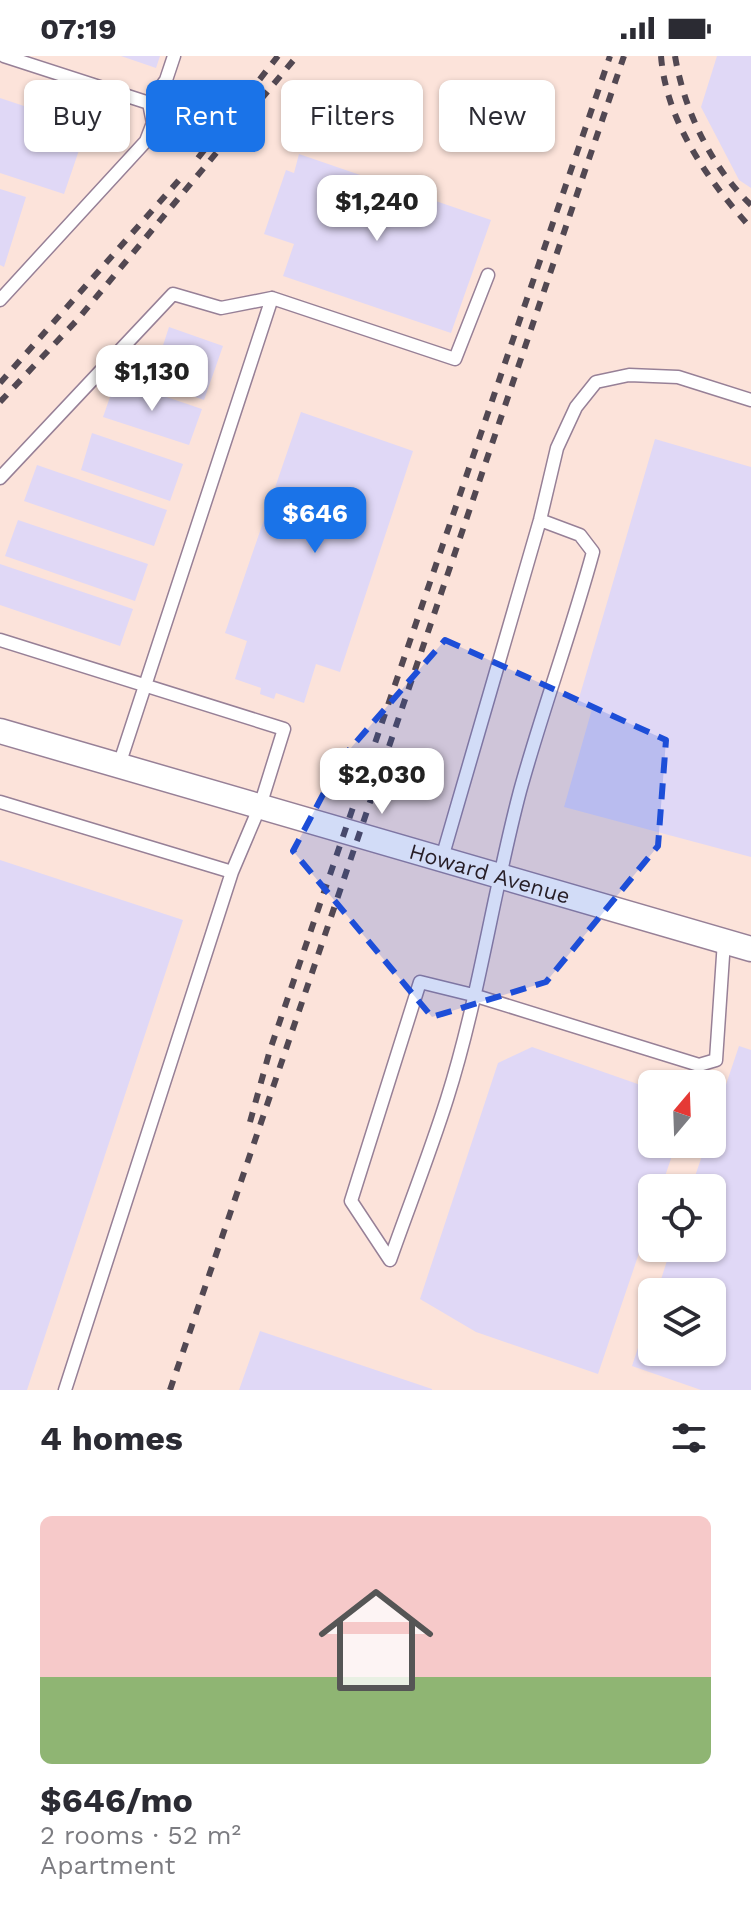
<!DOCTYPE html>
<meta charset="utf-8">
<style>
:root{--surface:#fff;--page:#f7f7f7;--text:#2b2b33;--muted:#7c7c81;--accent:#1a73e8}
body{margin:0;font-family:"Work Sans",sans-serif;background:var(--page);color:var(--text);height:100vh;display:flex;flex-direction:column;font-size:30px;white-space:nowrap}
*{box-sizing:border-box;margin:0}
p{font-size:26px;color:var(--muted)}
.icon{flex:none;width:44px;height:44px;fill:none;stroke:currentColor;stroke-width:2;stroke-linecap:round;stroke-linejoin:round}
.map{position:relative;height:1334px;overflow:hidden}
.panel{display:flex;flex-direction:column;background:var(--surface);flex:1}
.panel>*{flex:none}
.hud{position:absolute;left:24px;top:24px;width:704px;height:72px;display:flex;gap:16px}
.needle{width:52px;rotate:19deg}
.tools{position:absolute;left:638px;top:1014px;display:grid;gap:16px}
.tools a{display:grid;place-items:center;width:88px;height:88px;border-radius:12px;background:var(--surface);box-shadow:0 2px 6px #0004;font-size:40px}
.price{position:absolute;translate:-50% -68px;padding:0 18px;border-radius:16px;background:#fff;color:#222;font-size:26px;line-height:52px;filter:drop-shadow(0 2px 4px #0008)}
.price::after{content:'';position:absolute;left:50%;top:48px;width:24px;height:18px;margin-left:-12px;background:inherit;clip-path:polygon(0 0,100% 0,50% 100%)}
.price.active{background:var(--accent);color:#fff}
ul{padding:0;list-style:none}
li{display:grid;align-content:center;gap:16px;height:424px;padding:0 40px}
li span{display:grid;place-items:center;height:248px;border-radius:12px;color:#555}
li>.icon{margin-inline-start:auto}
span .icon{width:144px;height:144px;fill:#fffc;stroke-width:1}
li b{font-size:34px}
h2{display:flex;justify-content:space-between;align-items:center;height:96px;padding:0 40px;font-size:34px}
.tag{padding:0 28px;border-radius:12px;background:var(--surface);box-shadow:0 2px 6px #0004;font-size:28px;line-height:72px}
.tag.active{background:var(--accent);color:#fff}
.status{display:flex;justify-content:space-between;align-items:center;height:56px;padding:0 40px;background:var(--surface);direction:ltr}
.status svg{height:22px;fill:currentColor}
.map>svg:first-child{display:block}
.industrial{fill:#fce3da;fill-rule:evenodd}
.building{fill:#e0d8f6}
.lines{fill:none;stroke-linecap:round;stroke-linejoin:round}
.service-casing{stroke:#978097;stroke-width:15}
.minor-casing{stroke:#978097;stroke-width:27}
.service{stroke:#fff;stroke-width:12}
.minor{stroke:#fff;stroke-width:24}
.rail{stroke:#524852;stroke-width:6;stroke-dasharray:10 10;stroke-linecap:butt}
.marked{fill:#1d4ed8;fill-opacity:0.2;stroke:#1d4ed8;stroke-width:6;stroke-dasharray:16 10;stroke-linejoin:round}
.labels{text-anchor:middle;stroke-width:7;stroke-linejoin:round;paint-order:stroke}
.street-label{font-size:22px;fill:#261d26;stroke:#fff}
</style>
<div class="status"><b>07:19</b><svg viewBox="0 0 49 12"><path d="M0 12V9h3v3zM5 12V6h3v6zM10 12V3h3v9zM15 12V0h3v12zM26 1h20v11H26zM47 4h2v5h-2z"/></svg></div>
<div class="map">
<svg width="751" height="1334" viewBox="0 0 751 1334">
<rect width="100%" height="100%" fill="#fdedfc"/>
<path class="industrial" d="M0 0H751V1334H0ZM652 1028H712V1088H652ZM652 1132H712V1192H652ZM652 1236H712V1296H652Z"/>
<path class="building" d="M121 0H160L156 12Z
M717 0H751V132L739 124 701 51Z
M0 42 87 71 64 138 0 117Z
M299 98 491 164 451 277 283 220 294 188 264 178 286 114 294 117Z
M0 133 26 141 4 211 0 209Z
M169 271 223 290 204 344 151 326Z
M116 324 202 353 189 389 103 361Z
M301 356 413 395 340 616 316 608 304 647 276 637 274 643 260 638 261 632 235 623 247 585 225 577Z
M92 377 183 408 170 445 81 414Z
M655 383 751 411V801L564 751 592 653 577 649Z
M37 409 167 454 154 490 24 445Z
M18 464 148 508 135 545 5 500Z
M0 508 133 553 120 590 0 549Z
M0 804 183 864 27 1334H0Z
M739 990 751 994V1334H701L632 1310 651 1252 652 1296H712V1236H657L671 1192H712V1132H691L706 1088H712V1070Z
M532 991 652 1033V1088H676L661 1132H652V1159L598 1318 476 1276 420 1243 498 1007Z
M260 1275 432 1333V1334H239Z"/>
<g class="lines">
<defs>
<path id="service" d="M149 47 166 24 174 0
M0 244 146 85 153 67 149 47 4 0
M0 422 173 238 221 252 272 242 455 303 488 219
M540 464 580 479 593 496C571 577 542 655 520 735 493 837 479 942 447 1043 430 1097 409 1150 390 1204L351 1145 420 926 473 939 699 1009 716 1004 724 885
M0 584 284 673 260 750 232 816 65 1334
M119 709 272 242
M0 746 232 816
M442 802 540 464 557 392 576 351 596 326 629 319 678 321 751 344"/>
<g id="minor">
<path id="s1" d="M0 675 751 893"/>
</g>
</defs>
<use href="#service" class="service-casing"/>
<use href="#minor" class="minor-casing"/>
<use href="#service" class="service"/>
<use href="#minor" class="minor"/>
<path class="rail" d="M661 0C666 65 708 125 751 172
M675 0C684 54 711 111 751 149
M198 102 278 0
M0 327 180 123
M0 346 78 263 297 0
M250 1066 270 994 610 0
M170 1334 624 0"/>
</g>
<path class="marked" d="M445 584 666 684 658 790 546 926 432 961 293 795 343 701Z"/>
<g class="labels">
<g class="street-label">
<text dy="8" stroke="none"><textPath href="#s1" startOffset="510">Howard Avenue</textPath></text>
</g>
</g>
</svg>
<div class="tools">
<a><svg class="needle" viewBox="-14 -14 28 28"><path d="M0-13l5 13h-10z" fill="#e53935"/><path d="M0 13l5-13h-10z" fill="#7c7c81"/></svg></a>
<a><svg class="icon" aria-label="locate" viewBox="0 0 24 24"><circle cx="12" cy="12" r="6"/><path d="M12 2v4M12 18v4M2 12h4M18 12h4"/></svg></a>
<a><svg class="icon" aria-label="layers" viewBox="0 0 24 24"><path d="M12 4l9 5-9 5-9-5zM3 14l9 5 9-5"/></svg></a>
</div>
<b class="price" style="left:377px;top:187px">$1,240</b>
<b class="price" style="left:152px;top:357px">$1,130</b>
<b class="price active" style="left:315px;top:499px">$646</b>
<b class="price" style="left:382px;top:760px">$2,030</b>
<div class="hud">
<a class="tag">Buy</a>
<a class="tag active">Rent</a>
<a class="tag">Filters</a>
<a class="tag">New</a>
</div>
</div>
<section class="panel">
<h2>4 homes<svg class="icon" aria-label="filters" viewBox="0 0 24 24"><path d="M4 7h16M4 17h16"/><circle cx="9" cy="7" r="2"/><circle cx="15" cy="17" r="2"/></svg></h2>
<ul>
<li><span style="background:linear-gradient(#f6c9c9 65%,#8fb573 0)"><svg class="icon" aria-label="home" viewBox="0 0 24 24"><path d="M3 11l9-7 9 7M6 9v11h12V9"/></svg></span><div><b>$646/mo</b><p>2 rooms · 52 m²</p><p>Apartment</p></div></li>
</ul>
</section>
